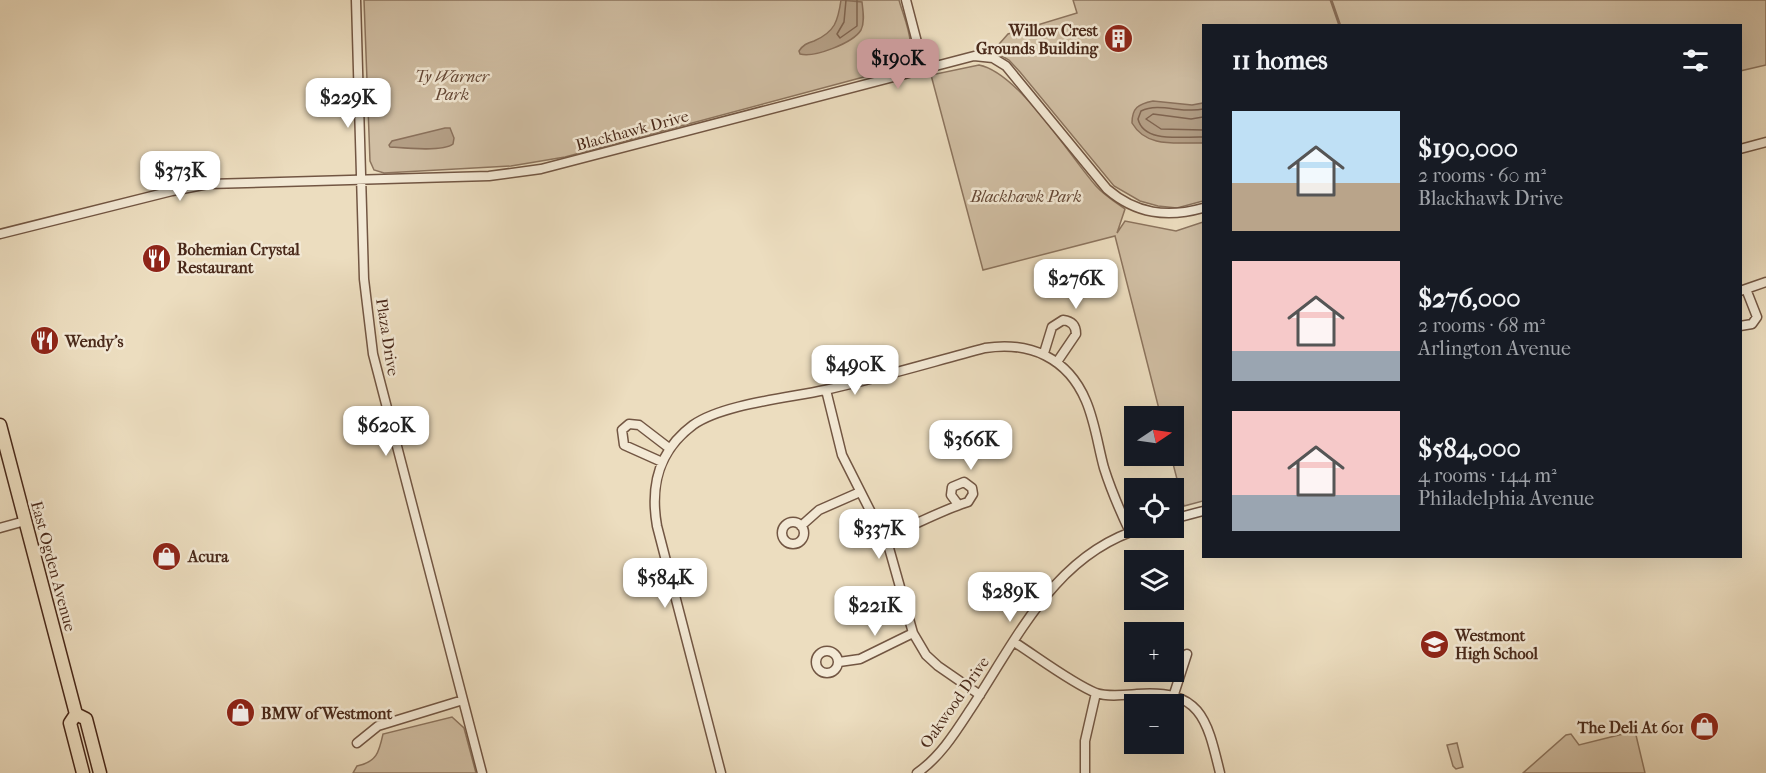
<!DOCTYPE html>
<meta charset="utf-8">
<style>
:root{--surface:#171b24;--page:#20242c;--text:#f1f3f6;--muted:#9ea1a6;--accent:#c59692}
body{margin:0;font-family:"IM FELL French Canon",serif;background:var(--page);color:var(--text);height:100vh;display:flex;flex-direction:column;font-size:22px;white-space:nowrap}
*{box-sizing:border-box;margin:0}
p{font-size:20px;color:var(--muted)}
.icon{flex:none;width:33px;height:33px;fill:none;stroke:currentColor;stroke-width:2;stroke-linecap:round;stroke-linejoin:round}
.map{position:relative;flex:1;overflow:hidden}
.panel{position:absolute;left:1202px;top:24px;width:540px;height:534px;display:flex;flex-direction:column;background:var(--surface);border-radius:0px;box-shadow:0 6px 24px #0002}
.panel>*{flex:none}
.needle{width:39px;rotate:77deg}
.tools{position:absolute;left:1124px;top:406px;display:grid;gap:12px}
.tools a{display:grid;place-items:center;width:60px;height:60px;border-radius:0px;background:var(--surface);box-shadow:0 6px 24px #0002;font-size:30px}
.price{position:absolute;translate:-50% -51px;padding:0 14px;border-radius:12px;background:#fff;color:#222;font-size:20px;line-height:39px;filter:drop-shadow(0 2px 3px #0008)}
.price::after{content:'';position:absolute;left:50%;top:36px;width:18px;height:14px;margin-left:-9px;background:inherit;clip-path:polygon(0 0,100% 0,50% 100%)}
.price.on{background:var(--accent);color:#111}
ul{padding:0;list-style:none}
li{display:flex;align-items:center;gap:18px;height:150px;padding:0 30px}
li span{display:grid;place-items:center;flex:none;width:168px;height:120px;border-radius:0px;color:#555}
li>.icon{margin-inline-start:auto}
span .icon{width:72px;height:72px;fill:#fffc;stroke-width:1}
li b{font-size:26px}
h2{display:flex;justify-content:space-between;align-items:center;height:72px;padding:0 30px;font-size:26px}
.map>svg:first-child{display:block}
.green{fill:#d0bea3;stroke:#8c745e;stroke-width:1.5}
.water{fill:#b5a087;stroke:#8a705b;stroke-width:1.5}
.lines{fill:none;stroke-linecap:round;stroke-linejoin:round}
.shore{stroke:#7f6450;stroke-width:1.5}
.stream{stroke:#8a705b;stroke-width:3}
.street-casing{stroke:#725643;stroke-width:11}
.primary-casing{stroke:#49291a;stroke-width:15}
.street{stroke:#f3e9d5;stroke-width:8}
.primary{stroke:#ecddbf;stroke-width:12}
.labels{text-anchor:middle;stroke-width:5;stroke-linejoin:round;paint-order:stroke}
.poi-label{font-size:16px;font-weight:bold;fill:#49291a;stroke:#f3e9d5;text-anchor:start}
.park-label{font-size:16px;font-style:italic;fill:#644735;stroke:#f3e9d5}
.street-label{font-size:16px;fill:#49291a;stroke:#f3e9d5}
</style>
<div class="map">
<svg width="1766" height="773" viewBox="0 0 1766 773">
<rect width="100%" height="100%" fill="#ecddbf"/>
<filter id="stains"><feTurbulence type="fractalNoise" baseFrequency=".00333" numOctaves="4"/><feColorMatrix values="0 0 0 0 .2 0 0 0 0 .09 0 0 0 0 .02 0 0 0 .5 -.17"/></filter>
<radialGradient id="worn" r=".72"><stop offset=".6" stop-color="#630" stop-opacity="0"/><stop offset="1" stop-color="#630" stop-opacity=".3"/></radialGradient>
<path class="green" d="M364 0H899C904 19 921 53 901 67L565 157 511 166 384 173 374 170 370 161Z
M1073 0H1766V65L1740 71V26H1203V201L1177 208 1158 206 1140 201 1114 186 1020 72 1009 60 993 51 1008 34 1077 13Z
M979 65C1019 73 1068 154 1096 186 1104 195 1115 202 1125 209L1117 233 1125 221 1176 231 1203 222V501L1184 506 1171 456 1173 417H1161L1115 236 983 270 931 75Z
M452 717 464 728 476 773H353L357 766C377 762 379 752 383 734Z
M1635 731 1645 773H1523L1566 735 1571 734 1579 745Z
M1457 743 1463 767 1456 769 1453 766 1447 745Z"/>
<path class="water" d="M841 0 862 2C863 11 865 22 861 30 853 43 814 58 800 54L799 51C803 45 807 43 814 41 835 32 838 21 841 0Z
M1153 101 1192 105 1203 103V143C1178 142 1147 149 1132 123 1132 108 1138 104 1153 101Z
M445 128H450L454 138 453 144C443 152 404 148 390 147L389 145 392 141Z"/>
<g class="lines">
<path class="shore" d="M846 0 844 22 837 34 840 38 857 26V0
M1203 109C1183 114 1159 102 1141 111L1138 119C1144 144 1184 136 1203 137
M1203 117 1191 119 1153 114 1146 119 1161 129 1203 130"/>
<path class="stream" d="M1331 0 1340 26"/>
<defs>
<path id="street" d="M356 0 364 279 373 354 482 773
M906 0 924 69
M1740 149 1766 142
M0 234 172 191 208 184 489 176 541 169 974 56 993 58 1006 66 1107 189C1136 214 1167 218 1203 208
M1740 291 1766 282
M1740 326 1752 324 1757 317 1746 289
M1044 353 1052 327 1063 320C1071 321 1076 325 1076 334L1057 362
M826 390 842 455 889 548 913 633 926 655 938 666 980 695
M662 462 624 445 622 430 629 424 639 425 669 448
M1173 519 1203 511
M782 533a11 11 0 1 1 22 0a11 11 0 1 1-22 0Z
M801 526 819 510 860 492
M0 528 25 521
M885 537C911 527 944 509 968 502L973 494 972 488 964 482 952 487 951 495 957 503
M1014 642C1036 656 1073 684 1096 693 1108 697 1124 695 1137 694 1201 689 1207 719 1220 773
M816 662a11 11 0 1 1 22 0a11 11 0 1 1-22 0Z
M839 662 860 659 913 633
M1174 694 1187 654
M357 743 378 726 463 700
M721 773 657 526C650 486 658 451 693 425 723 404 788 398 825 390 879 378 932 362 985 348 1030 341 1068 358 1086 401 1095 422 1098 446 1104 468 1111 490 1120 511 1130 532
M917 773C940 757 955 733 970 710 1017 639 1055 553 1143 528
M1085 773V741L1096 693"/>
<path id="primary" d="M0 425 76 714 86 719 100 773
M76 714 70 723 83 773"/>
</defs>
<use href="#street" class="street-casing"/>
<use href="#primary" class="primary-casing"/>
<use href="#street" class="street"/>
<use href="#primary" class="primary"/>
</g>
<defs>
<symbol id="building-disc" viewBox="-11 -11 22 22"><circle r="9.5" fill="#8f2418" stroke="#f3e9d5"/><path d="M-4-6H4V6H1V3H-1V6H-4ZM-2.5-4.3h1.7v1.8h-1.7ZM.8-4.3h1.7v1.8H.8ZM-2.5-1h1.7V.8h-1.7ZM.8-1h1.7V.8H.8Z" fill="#fff"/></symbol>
<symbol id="restaurant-disc" viewBox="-11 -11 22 22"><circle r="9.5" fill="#8f2418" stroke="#f3e9d5"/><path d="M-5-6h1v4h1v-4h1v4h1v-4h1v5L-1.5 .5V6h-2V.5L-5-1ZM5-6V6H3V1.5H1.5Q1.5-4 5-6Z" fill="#fff"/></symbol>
<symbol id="shop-disc" viewBox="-11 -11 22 22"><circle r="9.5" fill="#8f2418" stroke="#f3e9d5"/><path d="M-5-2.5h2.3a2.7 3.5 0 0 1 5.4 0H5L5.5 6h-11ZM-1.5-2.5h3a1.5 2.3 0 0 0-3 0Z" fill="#fff"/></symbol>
<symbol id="school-disc" viewBox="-11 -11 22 22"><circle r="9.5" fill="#8f2418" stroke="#f3e9d5"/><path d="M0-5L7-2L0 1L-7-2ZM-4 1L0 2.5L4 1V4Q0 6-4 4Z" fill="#fff"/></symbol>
</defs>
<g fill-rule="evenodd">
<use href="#building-disc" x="1102" y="22" width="33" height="33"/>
<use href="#restaurant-disc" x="140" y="242" width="33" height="33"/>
<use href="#restaurant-disc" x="28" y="324" width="33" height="33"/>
<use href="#shop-disc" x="150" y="540" width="33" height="33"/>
<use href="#school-disc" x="1418" y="628" width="33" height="33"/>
<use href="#shop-disc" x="224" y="696" width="33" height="33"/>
<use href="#shop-disc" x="1688" y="710" width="33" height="33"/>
</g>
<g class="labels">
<g class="poi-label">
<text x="1098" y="36" text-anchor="end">Willow Crest<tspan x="1098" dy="18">Grounds Building</tspan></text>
<text x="177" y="255">Bohemian Crystal<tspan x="177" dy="18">Restaurant</tspan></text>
<text x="65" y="347">Wendy's</text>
<text x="188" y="562">Acura</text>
<text x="1455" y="641">Westmont<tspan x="1455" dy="18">High School</tspan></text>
<text x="261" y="719">BMW of Westmont</text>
<text x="1684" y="733" text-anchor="end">The Deli At 601</text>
</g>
<g class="park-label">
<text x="452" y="82">Ty Warner<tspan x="452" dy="18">Park</tspan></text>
<text x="1026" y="202">Blackhawk Park</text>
</g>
<g class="street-label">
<text transform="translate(632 130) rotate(-15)" y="6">Blackhawk Drive</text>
<text transform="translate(388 337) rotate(81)" y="6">Plaza Drive</text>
<text transform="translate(54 566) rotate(75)" y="6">East Ogden Avenue</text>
<text transform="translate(954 702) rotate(-55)" y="6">Oakwood Drive</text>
</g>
</g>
<rect width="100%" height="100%" filter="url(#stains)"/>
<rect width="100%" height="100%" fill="url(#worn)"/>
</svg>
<div class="tools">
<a><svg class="needle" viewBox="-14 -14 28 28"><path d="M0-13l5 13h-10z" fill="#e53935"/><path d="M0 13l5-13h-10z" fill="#9ea1a6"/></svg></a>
<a><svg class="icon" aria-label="locate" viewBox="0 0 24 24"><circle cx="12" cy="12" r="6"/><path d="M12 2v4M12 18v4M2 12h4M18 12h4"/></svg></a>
<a><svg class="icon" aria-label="layers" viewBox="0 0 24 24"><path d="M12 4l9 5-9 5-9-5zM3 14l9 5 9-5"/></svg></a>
<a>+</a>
<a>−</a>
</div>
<b class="price on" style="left:898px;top:90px">$190K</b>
<b class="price" style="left:348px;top:129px">$229K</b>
<b class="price" style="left:180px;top:202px">$373K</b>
<b class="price" style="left:1076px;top:310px">$276K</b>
<b class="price" style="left:855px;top:396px">$490K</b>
<b class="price" style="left:386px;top:457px">$620K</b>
<b class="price" style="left:971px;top:471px">$366K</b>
<b class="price" style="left:879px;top:560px">$337K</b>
<b class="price" style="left:665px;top:609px">$584K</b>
<b class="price" style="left:1010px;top:623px">$289K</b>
<b class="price" style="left:875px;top:637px">$221K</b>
<section class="panel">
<h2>11 homes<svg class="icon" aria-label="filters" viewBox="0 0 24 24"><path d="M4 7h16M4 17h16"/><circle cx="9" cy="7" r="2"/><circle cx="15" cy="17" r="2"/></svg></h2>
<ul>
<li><span style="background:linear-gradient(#bfe0f5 60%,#b9a48a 0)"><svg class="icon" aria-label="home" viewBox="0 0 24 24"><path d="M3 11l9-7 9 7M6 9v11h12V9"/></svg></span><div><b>$190,000</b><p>2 rooms · 60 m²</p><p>Blackhawk Drive</p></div></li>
<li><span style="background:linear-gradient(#f6c9c9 75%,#9aa5b1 0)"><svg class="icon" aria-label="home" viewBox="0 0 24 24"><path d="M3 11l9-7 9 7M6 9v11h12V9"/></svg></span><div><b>$276,000</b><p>2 rooms · 68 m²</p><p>Arlington Avenue</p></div></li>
<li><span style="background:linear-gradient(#f6c9c9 70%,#9aa5b1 0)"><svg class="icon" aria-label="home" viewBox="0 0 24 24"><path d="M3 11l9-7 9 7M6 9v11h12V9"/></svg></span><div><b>$584,000</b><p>4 rooms · 144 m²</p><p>Philadelphia Avenue</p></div></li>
</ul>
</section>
</div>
